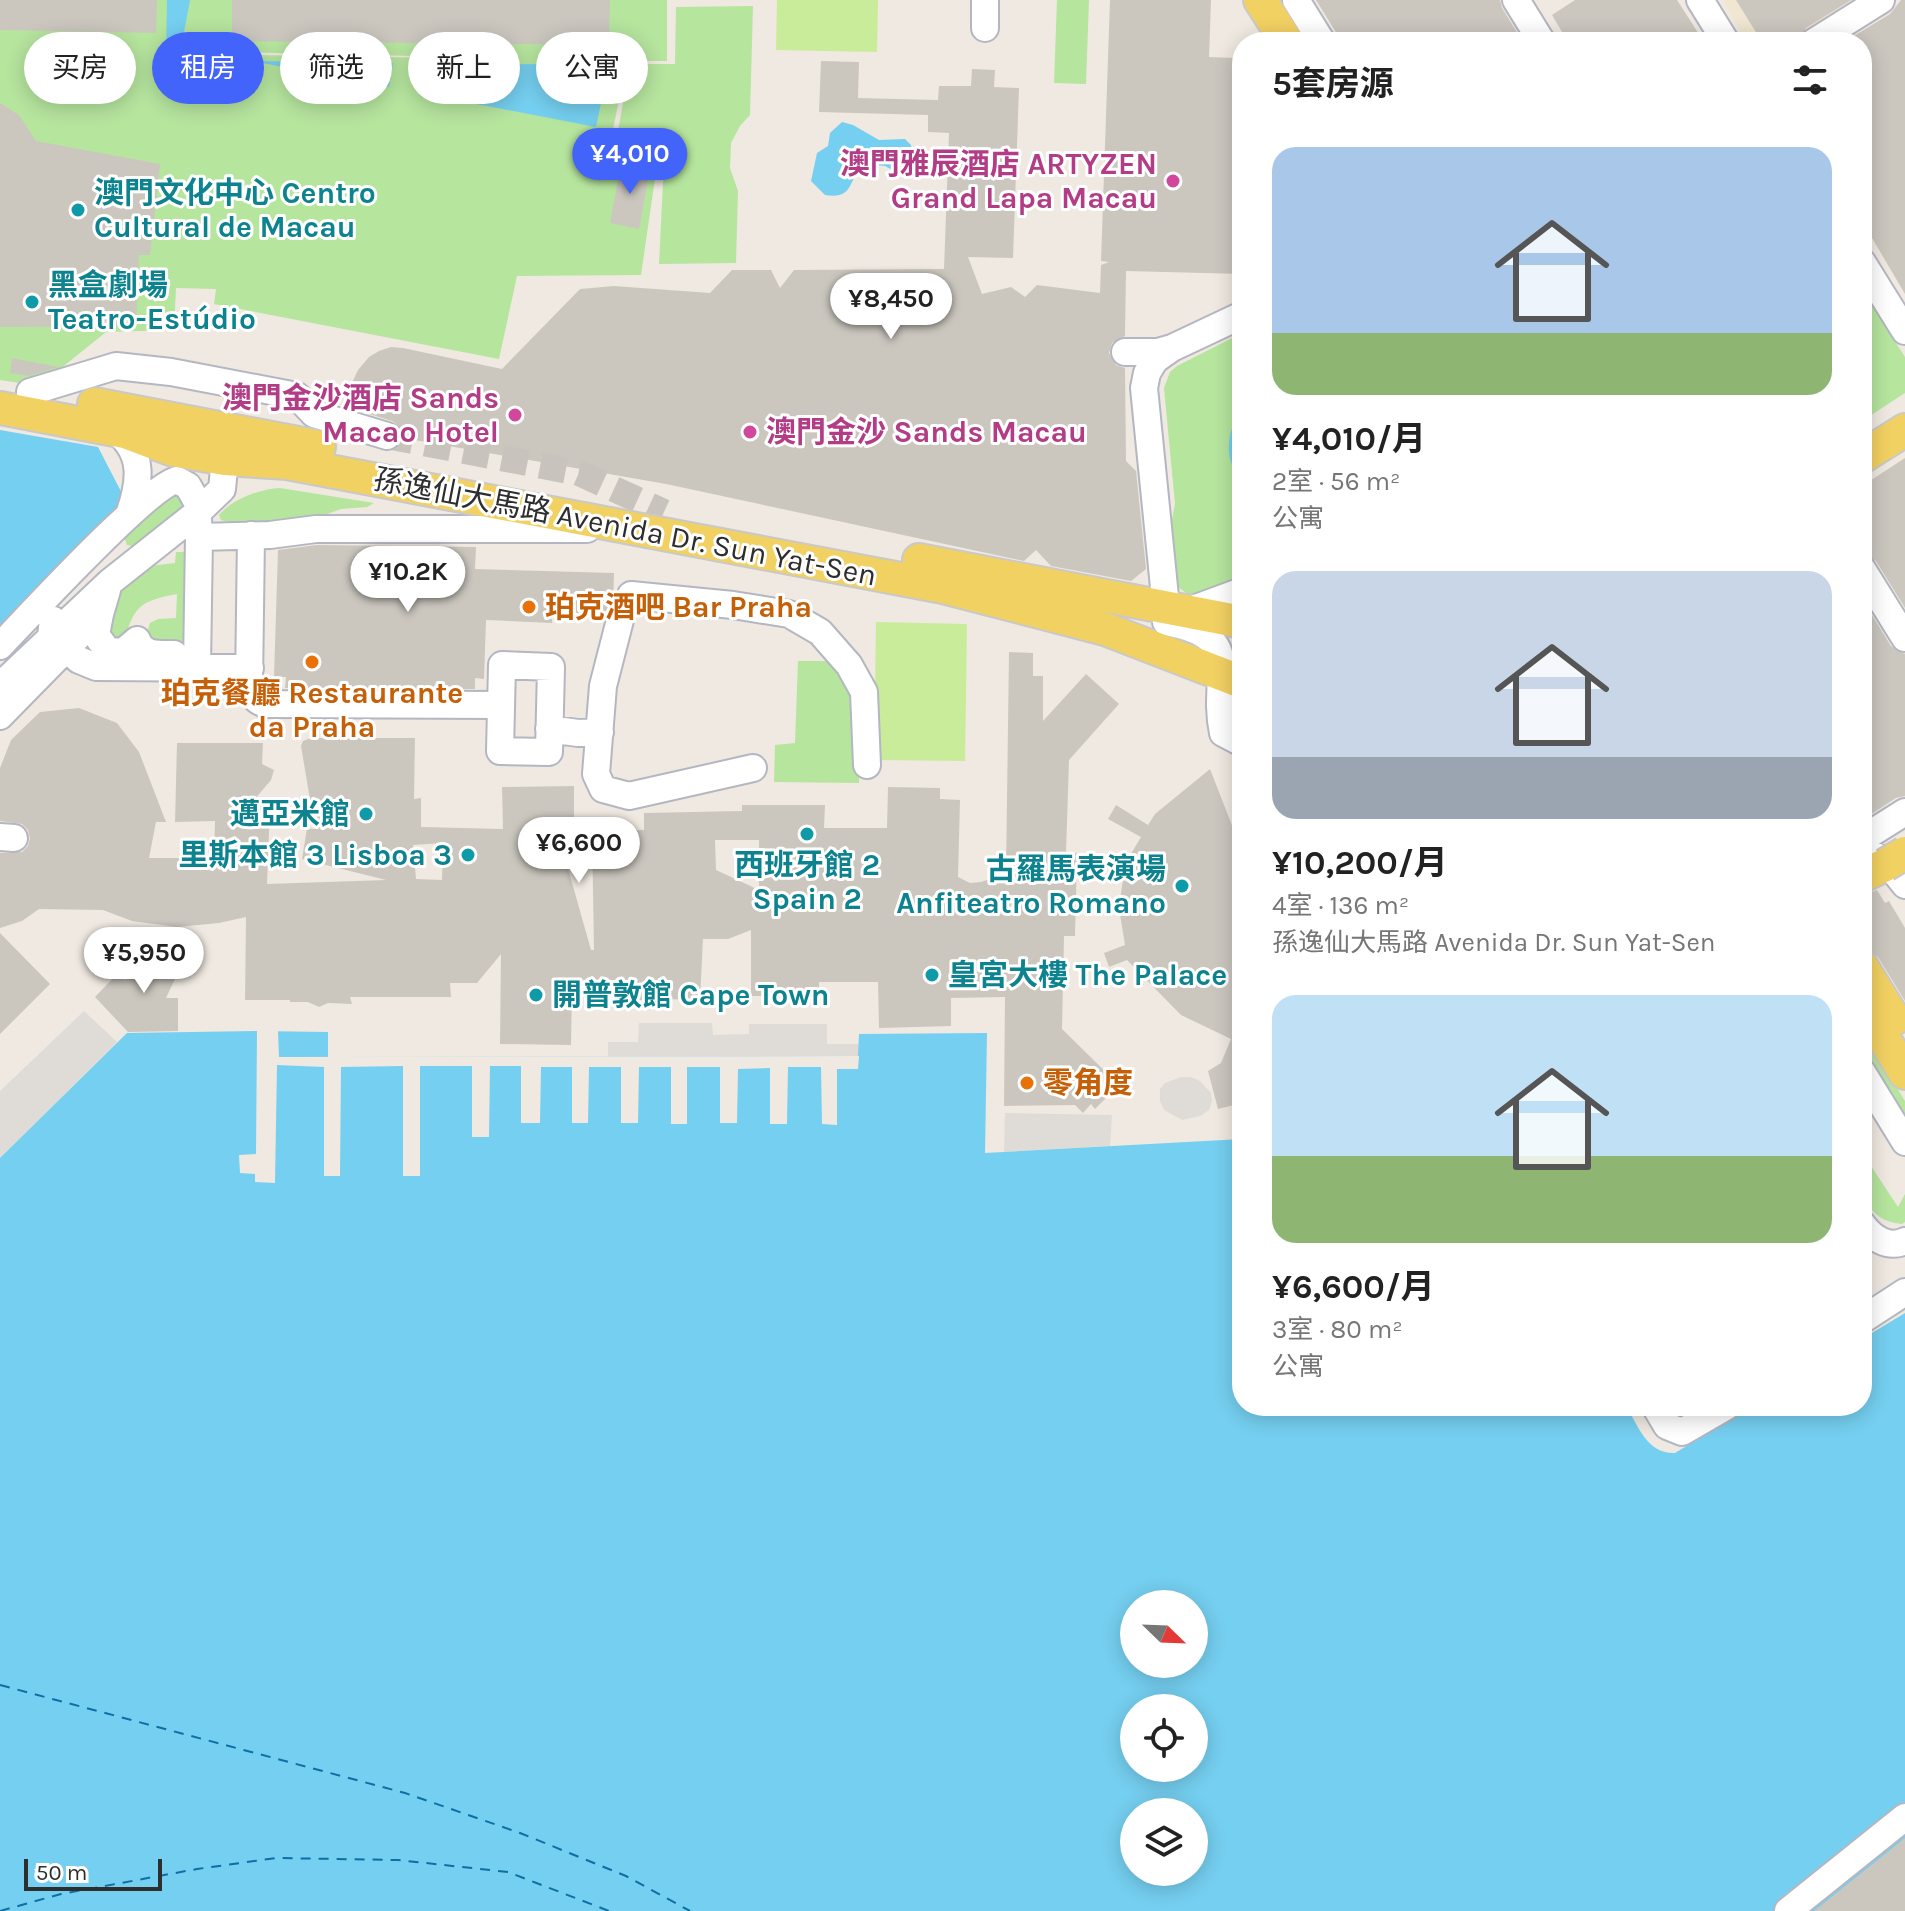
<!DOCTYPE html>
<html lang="zh">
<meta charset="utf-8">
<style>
:root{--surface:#fff;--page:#f6f6f6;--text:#222;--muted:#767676;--accent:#4264fb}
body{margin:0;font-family:Karla,"Noto Sans SC",sans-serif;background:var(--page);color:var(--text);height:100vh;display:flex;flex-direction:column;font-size:30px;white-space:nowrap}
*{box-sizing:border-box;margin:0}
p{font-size:26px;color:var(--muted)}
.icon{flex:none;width:44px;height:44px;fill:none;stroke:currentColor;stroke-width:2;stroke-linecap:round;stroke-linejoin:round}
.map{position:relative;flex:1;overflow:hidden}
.drawer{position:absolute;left:1232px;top:32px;width:640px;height:1384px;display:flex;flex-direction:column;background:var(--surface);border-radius:32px;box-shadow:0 4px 20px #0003}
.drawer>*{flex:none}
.guide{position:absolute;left:24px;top:32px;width:760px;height:72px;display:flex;gap:16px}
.needle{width:52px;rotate:113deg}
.tools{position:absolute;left:1120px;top:1590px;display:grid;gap:16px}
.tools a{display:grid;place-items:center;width:88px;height:88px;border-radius:50%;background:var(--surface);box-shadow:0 4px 20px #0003;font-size:40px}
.scale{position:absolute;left:24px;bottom:20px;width:138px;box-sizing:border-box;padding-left:8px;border:4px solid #2e2e2e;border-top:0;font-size:22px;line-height:28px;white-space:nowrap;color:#2e2e2e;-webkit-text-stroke:6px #fff;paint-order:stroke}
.price{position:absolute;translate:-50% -68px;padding:0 18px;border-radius:28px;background:#fff;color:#222;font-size:26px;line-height:52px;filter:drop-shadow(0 2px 4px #0008)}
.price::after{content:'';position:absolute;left:50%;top:48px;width:24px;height:18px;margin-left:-12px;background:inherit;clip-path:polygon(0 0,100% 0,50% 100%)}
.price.on{background:var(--accent);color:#fff}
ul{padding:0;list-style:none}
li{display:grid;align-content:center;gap:16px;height:424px;padding:0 40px}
li span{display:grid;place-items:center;height:248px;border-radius:24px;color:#555}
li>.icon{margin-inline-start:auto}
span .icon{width:144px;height:144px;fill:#fffc;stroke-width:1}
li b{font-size:34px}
h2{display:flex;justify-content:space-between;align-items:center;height:96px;padding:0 40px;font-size:34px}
.pill{padding:0 28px;border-radius:36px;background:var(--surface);box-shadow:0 4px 20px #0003;font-size:28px;line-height:72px}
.pill.on{background:var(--accent);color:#fff}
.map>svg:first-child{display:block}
.education{fill:#f0e6d1}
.green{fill:#b6e59e;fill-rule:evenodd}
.pitch{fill:#c9ec9a}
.plaza{fill:#dfdcd8}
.water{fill:#75cff0;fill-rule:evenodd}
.pier{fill:#efe9e1}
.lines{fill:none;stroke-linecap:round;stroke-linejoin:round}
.ferry{stroke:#0d6fa3;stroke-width:2;stroke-dasharray:10 8;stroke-linecap:butt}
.building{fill:#cbc7bf;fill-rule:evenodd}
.minor-tunnel{stroke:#c8c4bd;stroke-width:26;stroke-dasharray:26 13;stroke-linecap:butt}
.minor-casing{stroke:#b4b7c1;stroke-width:30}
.major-casing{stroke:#c9c9c9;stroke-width:36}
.minor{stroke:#fff;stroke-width:26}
.major{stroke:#f2d163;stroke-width:32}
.major-bridge-casing{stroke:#c9c9c9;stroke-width:36;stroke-linecap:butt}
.major-bridge{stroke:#f2d163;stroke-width:32}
.hotel-dot{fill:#d1479c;stroke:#fff;stroke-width:3}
.culture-dot{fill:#0f9aa8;stroke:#fff;stroke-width:3}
.food-dot{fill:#e8710a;stroke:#fff;stroke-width:3}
.labels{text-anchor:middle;stroke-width:6;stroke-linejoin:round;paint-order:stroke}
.hotel-label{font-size:30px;font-weight:bold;fill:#b23c85;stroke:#fff;text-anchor:end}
.culture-label{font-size:30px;font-weight:bold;fill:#0d838f;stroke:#fff;text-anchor:start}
.street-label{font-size:30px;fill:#2e2e2e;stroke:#fff}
.food-label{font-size:30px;font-weight:bold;fill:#c56008;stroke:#fff;text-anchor:start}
</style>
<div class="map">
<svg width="1905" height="1911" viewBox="0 0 1905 1911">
<rect width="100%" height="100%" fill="#efe9e1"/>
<path class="education" d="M1723 0H1857L1789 42H1746Z"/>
<path class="green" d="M0 0H667V61H627L612 134 660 144 641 275 517 276 499 359 214 304 216 289 176 288 174 330 106 332 39 386 0 380ZM186 51 514 58 515 59 187 54Z
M1057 0H1089L1086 84 1054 83Z
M753 6 750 115 740 126 731 143 730 168 738 191 736 263 659 264 665 142 618 131 630 64H675L676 7Z
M1862 290 1905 357V393L1862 421Z
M1242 333V585L1191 597 1177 586 1169 535 1175 504 1164 388 1170 372 1177 366Z
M171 487 189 506 136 547 127 545 124 537Z
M280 488 374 503 367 507 341 509 319 517 230 523 221 520 219 515C232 499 260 489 280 488Z
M176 552H187V634C180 652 168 648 151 647L147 632 150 623 158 619 176 618 177 594C140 601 134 606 124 642L107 638 117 591 150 566 175 563Z
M798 661H830L858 694 859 783 774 782 775 745 795 743Z
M1873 1052 1876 1053 1905 1101V1118L1868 1058 1869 1053Z
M1862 1152 1898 1207 1905 1194V1222L1902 1224C1860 1220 1862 1184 1862 1152Z"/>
<path class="pitch" d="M777 0H878L877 52 776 50Z
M876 622 967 624 965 761 874 760Z"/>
<path class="plaza" d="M84 1011 117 1042 0 1158V1091Z
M639 1023H712L713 1035 749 1034V1024H827V1044H859V1056L608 1057V1042H638Z
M1181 1077H1191L1200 1081 1211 1093 1212 1101 1209 1110 1200 1116 1182 1120 1164 1110 1160 1101V1089L1165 1083Z
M1005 1113 1112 1115 1110 1146 1004 1152Z"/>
<path class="water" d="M167 0H190L179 59 166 58Z
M252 61 393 63 389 87Z
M426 63 609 65 596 127 424 94Z
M842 122 853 125 879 140 905 139 911 145 912 162 900 174 885 166 869 164C844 175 859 200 825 195L811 181 817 153 828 146 830 133Z
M1242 408V481C1222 458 1227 431 1242 408Z
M0 430 98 447 127 503 0 631Z
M257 1031 328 1032V1057L858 1056 859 1034 987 1033 985 1153 1242 1139V1406H1626C1639 1427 1647 1454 1675 1453L1752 1406H1862V1339L1905 1313V1911H0V1158L127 1033ZM1134 1604H1194V1664H1134ZM1134 1708H1194V1768H1134ZM1134 1812H1194V1872H1134Z"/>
<path class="pier" d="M257 1031H278L279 1057 859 1056 858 1069H837V1125L822 1124 821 1067H788L787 1124H770V1068L738 1069 737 1123H720V1067H687V1124H671V1067H639L638 1123H621V1067H589L588 1123H572V1067H541L540 1123H521V1066H490L489 1137H472V1066H420V1176H403V1066L341 1067 340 1176H324V1067L277 1065 275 1183 255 1182V1174L240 1173 239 1155 256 1154Z"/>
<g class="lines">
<path class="ferry" d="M0 1685 405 1793 520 1833 626 1876 690 1911
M0 1911 61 1894 197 1869 276 1858 398 1860 508 1872 609 1911"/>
</g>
<path class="building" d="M0 0H157L156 33 0 30Z
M232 0H610L609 45 232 41Z
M1110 0H1211L1209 57 1236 58 1234 91 1242 92V274L1126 271 1125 336 1112 343 1109 353 1116 365 1125 368 1126 461 1136 471 1146 569 1131 581 1051 566 1036 550 1024 561 666 484 403 438 399 426 392 421 350 408V387L358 370 369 357 379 351 391 347 403 348 502 369 580 289 614 286 710 293 732 270H771L780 288 794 270 944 269 949 133 928 132V115L819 112 821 61 859 62 858 98 938 100 939 86H971L972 69 995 70 994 87 1019 88 1013 258 968 257 982 294 1011 287 1025 297 1037 285 1100 293 1101 265 1109 262 1101 261Z
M1316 0H1500L1502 8 1523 42H1342Z
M1575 0H1677L1704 42H1568L1552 15Z
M1736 0H1851L1806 28 1798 42H1762Z
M1901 0H1905V294L1862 221V42H1844L1890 14Z
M0 103 19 115 36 141 160 164 150 255H139L136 326 0 327Z
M621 164 650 169 639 229 610 223Z
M12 358 59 367 28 376 10 373Z
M1905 458V608L1876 561 1862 553V486Z
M317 545 476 547 475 569 614 573 613 606 606 614 552 612V623L486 620 484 679 475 678V689L285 688 286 677H274L278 550Z
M1862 599 1891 646 1905 654V796L1896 798 1862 820Z
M1009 652 1033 653V676H1043V721L1086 674 1119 704 1069 760 1066 853H1077L1075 936H1064L1062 1029 1119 1085 1095 1109 1091 1104 1083 1113 1075 1105 1004 1106 1005 997 951 998V1026L879 1028 878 982H819V996H751V930L728 939H703L700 999 630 1000V985L572 986 571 1045 500 1044 501 954 477 983H450L451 997H350L352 1004 328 1003 319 1007 308 1002H290V1000H245L246 917 219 923 177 927 132 921 103 910 39 909 22 921 0 928V853L22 852 28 846 30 838 28 830 22 824 0 821V768L11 740 40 712 79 708 117 723 139 752 166 822H156L149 858H214L215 821 175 822 177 743H263L262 764 274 770 271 780 249 806H270L267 884 386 880 302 859 307 828 315 829 301 746 303 741 311 738H415L414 799 421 798V827L503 829 502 787 574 786V840H560L591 950H594L592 831 644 830V813L742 811V805H825L824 828H887L888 787 940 788V799L960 800 958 877 970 883 981 882 1006 873ZM715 840H759V890L716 870ZM443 843 442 880 416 879 413 845Z
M1210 769 1242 851V1103L1218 1109 1208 1071 1221 1063 1231 1039 1181 1015 1127 960 1109 967 1104 953 1125 945 1119 908 1125 864 1141 837 1108 819 1116 805 1148 825 1155 814Z
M1877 890 1885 903 1889 901 1905 928V1001L1878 957 1862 946V895Z
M0 933 50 984 0 1034Z
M157 948 166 953 175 965V979L166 998H178V1031L128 1032 95 997 118 973 125 980 138 954Z
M1905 1838V1911H1814Z"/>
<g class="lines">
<path class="minor-tunnel" d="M387 436 579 473 664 512"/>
<defs>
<path id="minor" d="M1296 0 1322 42
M1516 0 1542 42
M1700 0 1726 42
M985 28V0
M1814 42 1881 0
M1862 262 1905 331
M1125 352H1158L1172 348
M30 392 116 366 171 372 297 396 314 414 387 436
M116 431C145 454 140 483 129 515
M251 535 249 685C251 695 256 701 265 704L501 705
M199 537 270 535 316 529H587
M1862 569 1905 638
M631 595 733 605 789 614 820 632 849 665 864 692 867 765
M1166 607 1144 388 1147 373 1155 360 1172 348 1242 315
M1188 611 1242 591
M100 614 96 635 108 651 123 652 137 640C142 656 159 654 174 654
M53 620 51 636 79 660 96 667 250 668
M620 620 603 686 596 774 603 789 629 796 753 768
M1166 622C1249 638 1210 673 1223 733L1242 743
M0 646C28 617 148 486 177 480L188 486 197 502 199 537 197 667
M502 665 551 667 549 752 500 751Z
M0 686 110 582 197 513 222 489 225 459
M0 716 100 614 107 590
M549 729 578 733 600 732
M0 837 14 838
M1862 839 1905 812
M1862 850 1885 860 1905 885
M1862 1072 1905 1142
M1862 1224C1872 1238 1888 1249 1905 1241
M1862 1320 1905 1292
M1655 1406 1667 1426 1682 1432 1727 1406
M1788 1911 1905 1817"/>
<path id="major" d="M1260 0 1287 42
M94 404 319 447
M0 408 125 432 173 450 225 459 287 463 943 587 1105 629 1242 682
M1862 457 1905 430
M919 560 1242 622
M1862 876 1885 865
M1862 967 1894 1019
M1862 1003 1905 1073"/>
</defs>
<use href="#minor" class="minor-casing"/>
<use href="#major" class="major-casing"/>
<use href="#minor" class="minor"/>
<use href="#major" class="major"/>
<defs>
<path id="major-bridge" d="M1885 865 1905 853"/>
</defs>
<use href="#major-bridge" class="major-bridge-casing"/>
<use href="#major-bridge" class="major-bridge"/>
</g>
<g class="hotel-dot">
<circle cx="1173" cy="181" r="8"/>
<circle cx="515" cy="415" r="8"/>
<circle cx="750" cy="432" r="8"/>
</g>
<g class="culture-dot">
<circle cx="78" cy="210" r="8"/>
<circle cx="32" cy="302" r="8"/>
<circle cx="366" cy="814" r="8"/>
<circle cx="807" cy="834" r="8"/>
<circle cx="468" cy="855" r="8"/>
<circle cx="1182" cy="886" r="8"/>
<circle cx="932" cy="975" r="8"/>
<circle cx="536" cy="995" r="8"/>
</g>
<g class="food-dot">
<circle cx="529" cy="607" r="8"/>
<circle cx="312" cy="662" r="8"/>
<circle cx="1027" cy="1083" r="8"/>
</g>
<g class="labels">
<g class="hotel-label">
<text x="1157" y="174">澳門雅辰酒店 ARTYZEN<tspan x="1157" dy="34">Grand Lapa Macau</tspan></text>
<text x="499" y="408">澳門金沙酒店 Sands<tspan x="499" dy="34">Macao Hotel</tspan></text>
<text x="766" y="442" text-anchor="start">澳門金沙 Sands Macau</text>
</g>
<g class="culture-label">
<text x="94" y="203">澳門文化中心 Centro<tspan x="94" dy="34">Cultural de Macau</tspan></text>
<text x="48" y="295">黑盒劇場<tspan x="48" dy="34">Teatro-Estúdio</tspan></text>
<text x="350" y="824" text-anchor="end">邁亞米館</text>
<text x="452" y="865" text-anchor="end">里斯本館 3 Lisboa 3</text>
<text x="807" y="875" text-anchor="middle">西班牙館 2<tspan x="807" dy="34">Spain 2</tspan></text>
<text x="1166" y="879" text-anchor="end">古羅馬表演場<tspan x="1166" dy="34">Anfiteatro Romano</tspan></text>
<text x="948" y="985">皇宮大樓 The Palace</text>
<text x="552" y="1005">開普敦館 Cape Town</text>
</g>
<g class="street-label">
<text transform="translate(625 527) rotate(11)" y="10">孫逸仙大馬路 Avenida Dr. Sun Yat-Sen</text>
</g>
<g class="food-label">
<text x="545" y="617">珀克酒吧 Bar Praha</text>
<text x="312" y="703" text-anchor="middle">珀克餐廳 Restaurante<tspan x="312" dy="34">da Praha</tspan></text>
<text x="1043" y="1093">零角度</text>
</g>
</g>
</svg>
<div class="tools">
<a><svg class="needle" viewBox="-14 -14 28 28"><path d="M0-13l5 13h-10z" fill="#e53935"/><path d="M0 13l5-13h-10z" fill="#767676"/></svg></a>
<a><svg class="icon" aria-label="locate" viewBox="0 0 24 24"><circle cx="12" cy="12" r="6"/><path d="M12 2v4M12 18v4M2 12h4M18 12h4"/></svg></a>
<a><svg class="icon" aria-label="layers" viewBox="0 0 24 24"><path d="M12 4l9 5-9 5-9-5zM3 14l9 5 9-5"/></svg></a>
</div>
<div class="scale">50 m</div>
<b class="price on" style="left:630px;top:196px">¥4,010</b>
<b class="price" style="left:891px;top:341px">¥8,450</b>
<b class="price" style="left:408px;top:614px">¥10.2K</b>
<b class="price" style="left:579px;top:885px">¥6,600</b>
<b class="price" style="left:144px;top:995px">¥5,950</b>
<div class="guide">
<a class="pill">买房</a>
<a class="pill on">租房</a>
<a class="pill">筛选</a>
<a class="pill">新上</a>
<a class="pill">公寓</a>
</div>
<section class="drawer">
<h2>5套房源<svg class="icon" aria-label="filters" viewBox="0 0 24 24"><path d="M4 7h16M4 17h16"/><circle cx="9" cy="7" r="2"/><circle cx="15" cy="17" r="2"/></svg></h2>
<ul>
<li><span style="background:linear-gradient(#a9c7e8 75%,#8fb573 0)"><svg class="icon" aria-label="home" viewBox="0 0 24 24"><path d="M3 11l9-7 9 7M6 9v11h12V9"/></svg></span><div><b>¥4,010/月</b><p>2室 · 56 m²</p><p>公寓</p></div></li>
<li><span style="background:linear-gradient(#c9d6e8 75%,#9aa5b1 0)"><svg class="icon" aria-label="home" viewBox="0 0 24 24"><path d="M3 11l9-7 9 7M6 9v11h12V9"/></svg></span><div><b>¥10,200/月</b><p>4室 · 136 m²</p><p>孫逸仙大馬路 Avenida Dr. Sun Yat-Sen</p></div></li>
<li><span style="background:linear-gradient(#bfe0f5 65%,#8fb573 0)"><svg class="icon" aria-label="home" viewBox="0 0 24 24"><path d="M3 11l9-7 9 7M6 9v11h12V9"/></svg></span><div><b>¥6,600/月</b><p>3室 · 80 m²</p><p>公寓</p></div></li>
</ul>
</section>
</div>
